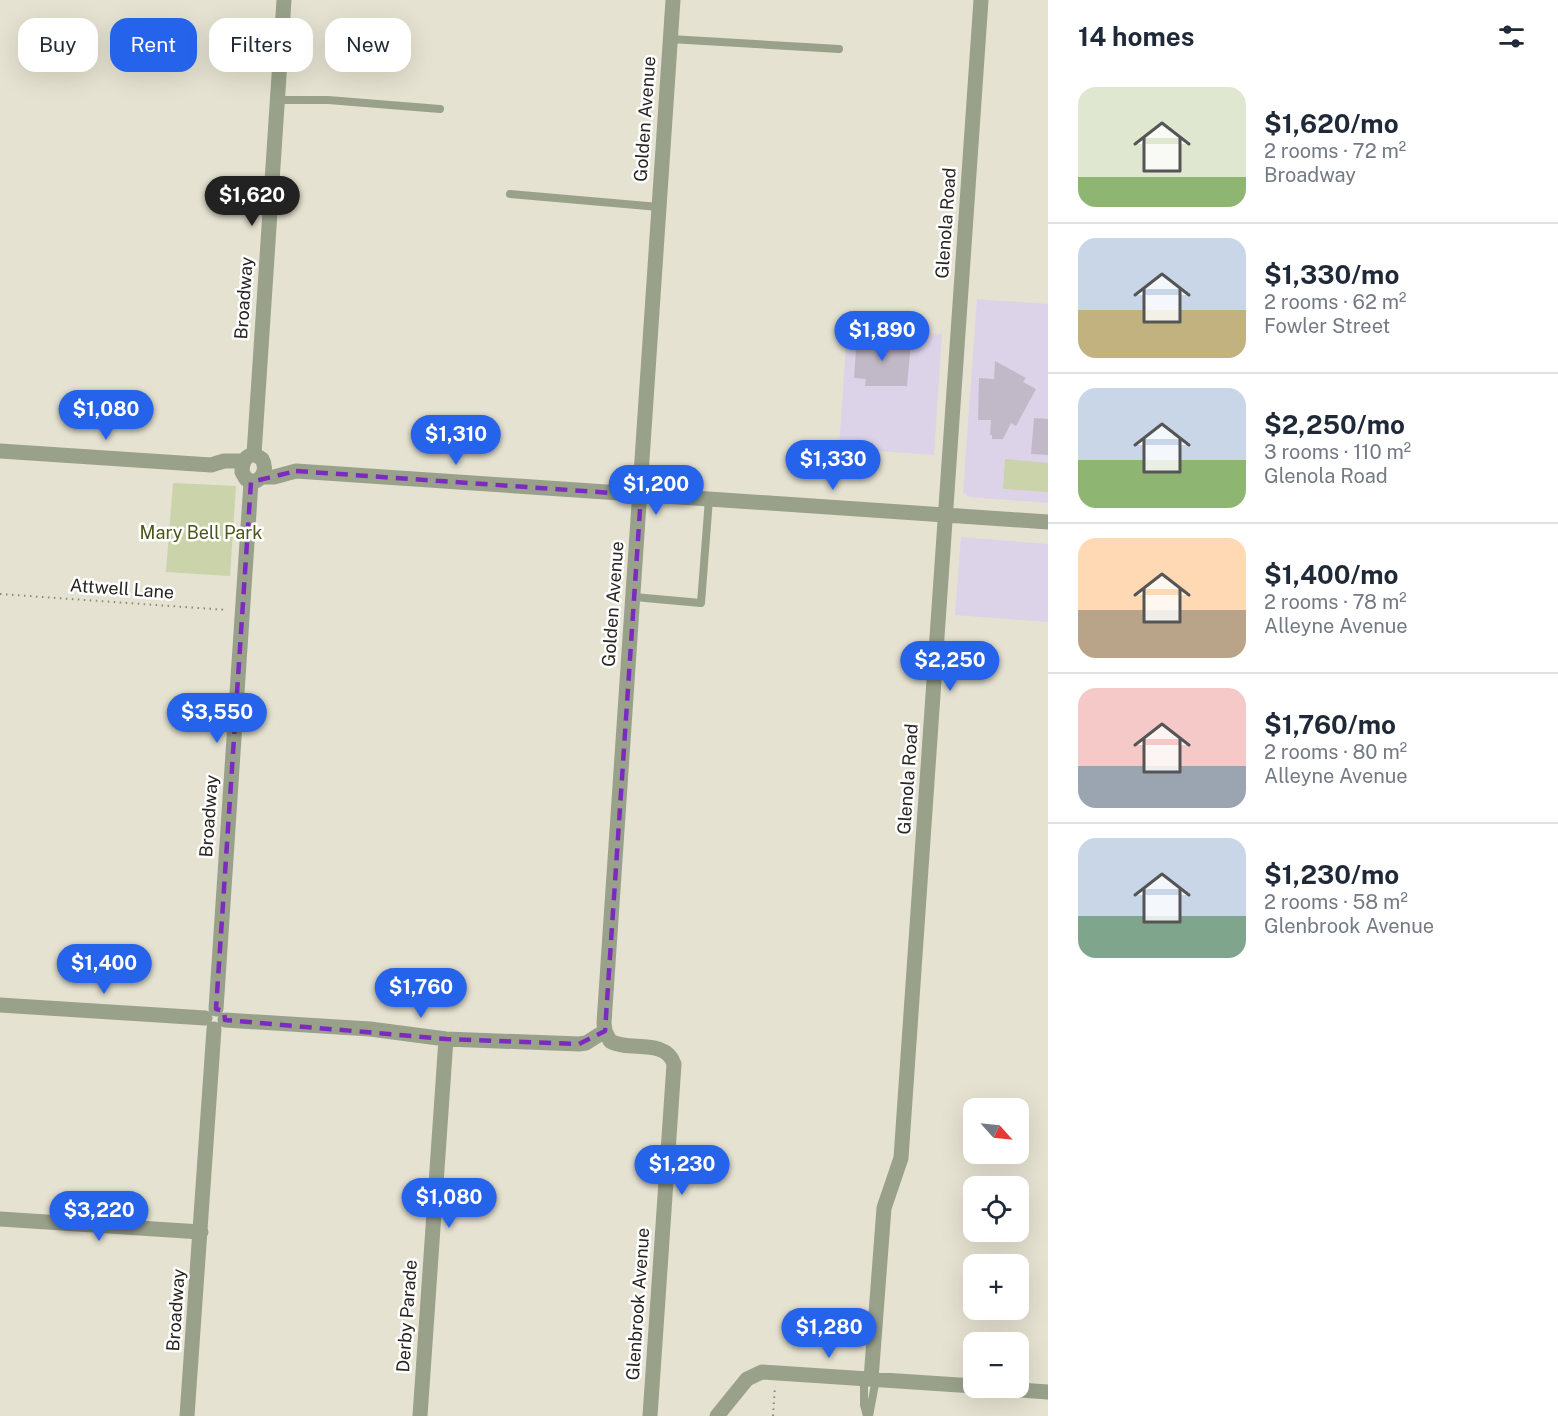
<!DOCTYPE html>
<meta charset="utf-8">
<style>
:root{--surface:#fff;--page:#f6f6f7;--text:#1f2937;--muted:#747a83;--line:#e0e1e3;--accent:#2563eb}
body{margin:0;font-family:"Public Sans",sans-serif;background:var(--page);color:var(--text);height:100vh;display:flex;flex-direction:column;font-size:22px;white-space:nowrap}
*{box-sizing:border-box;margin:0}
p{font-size:20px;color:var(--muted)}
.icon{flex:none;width:33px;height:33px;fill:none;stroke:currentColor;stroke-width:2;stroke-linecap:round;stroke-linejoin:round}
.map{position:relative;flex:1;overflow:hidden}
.side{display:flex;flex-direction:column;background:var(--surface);width:510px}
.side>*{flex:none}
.top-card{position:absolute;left:18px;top:18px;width:570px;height:54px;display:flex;gap:12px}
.needle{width:39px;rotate:117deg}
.buttons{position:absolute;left:963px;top:1098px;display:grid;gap:12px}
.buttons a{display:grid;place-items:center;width:66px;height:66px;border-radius:12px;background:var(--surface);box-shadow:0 6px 24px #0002;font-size:30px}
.price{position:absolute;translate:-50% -51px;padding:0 14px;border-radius:21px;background:var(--accent);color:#fff;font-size:20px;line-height:39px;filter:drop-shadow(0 2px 3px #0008)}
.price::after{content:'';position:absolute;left:50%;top:36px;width:18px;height:14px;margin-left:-9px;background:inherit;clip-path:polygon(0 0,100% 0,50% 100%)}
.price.current{background:#222;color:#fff}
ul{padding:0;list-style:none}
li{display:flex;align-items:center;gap:18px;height:150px;padding:0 30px}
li+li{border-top:2px solid var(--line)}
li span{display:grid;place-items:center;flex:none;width:168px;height:120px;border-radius:18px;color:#555}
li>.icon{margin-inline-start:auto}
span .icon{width:72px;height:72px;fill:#fffc;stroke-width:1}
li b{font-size:26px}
h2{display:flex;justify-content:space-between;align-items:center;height:72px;padding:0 30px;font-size:26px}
.chip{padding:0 21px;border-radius:18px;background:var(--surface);box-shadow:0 6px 24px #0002;font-size:21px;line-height:54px}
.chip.current{background:var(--accent);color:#fff}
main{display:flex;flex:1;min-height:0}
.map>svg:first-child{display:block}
.education{fill:#dcd3e8}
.green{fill:#cad3aa}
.building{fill:#c2b9c8}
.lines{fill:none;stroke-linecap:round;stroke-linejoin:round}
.path{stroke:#8b887d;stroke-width:2;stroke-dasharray:1.5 4.5;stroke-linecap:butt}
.service{stroke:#99a18b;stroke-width:8}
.minor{stroke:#99a18b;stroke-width:15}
.marked{fill:none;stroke:#7b2cbf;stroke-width:4.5;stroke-dasharray:12 8;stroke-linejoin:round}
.labels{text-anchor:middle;stroke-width:5;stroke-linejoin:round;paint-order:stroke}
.street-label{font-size:18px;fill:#282620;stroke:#fff}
.park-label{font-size:18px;fill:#4c551a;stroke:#fff}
</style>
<main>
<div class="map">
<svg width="1048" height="1416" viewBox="0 0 1048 1416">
<rect width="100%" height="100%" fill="#e5e2d1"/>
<path class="education" d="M977 299 1048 304V503L969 497 963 492Z
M847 329 942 334 934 455 839 448Z
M961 537 1048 544V622L955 615Z"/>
<path class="green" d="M1005 459 1048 463V492L1003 489Z
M173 483 236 486 230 576 166 572Z"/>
<path class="building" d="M857 336 911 342 907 386H865L866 379 854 378Z
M995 361 1026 378 1023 382 1036 389 1016 426 1011 423 1003 439H992V435H990L991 420H978L979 378 994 379Z
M1034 418 1048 419V455L1031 454Z"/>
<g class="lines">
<path class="path" d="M0 594 227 610
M773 1416 775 1386"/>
<path class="service" d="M670 39 839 49
M277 100H328L440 109
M510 194 659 207
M634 597 701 603 709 499
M864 1378V1405L867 1416
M869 1416 876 1379"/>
<path class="minor" d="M0 451 211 465 224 461H243
M254 454 284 0
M254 454 262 459C267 468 264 478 254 482L246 479 242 472C242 464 244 456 254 454Z
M261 477H274L296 471 1048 522
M0 1005 205 1018
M216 1009 251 482
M225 1020 370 1029 446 1039 579 1044 586 1043 605 1031
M0 1219 201 1232
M871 1379 884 1208 901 1158 981 0
M993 1388 1048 1392
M187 1416 214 1029
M420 1416 446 1039
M650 1416 674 1064C666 1038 629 1052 610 1041L605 1031 604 1023 673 0
M717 1416 747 1379 762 1372 974 1386"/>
</g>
<path class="marked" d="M296 471 641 495 605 1031 579 1044 446 1039 225 1020 224 1011 216 1009 251 482Z"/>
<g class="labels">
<g class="street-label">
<text transform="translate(645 119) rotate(-86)" y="6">Golden Avenue</text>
<text transform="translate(946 223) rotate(-86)" y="6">Glenola Road</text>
<text transform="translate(244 298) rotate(-86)" y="6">Broadway</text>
<text transform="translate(122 589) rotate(4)" y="6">Attwell Lane</text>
<text transform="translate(613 604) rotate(-86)" y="6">Golden Avenue</text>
<text transform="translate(908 779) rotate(-86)" y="6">Glenola Road</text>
<text transform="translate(209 816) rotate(-86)" y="6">Broadway</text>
<text transform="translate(638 1304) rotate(-86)" y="6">Glenbrook Avenue</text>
<text transform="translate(176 1310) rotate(-86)" y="6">Broadway</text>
<text transform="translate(407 1316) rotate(-86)" y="6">Derby Parade</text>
</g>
<g class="park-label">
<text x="201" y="539">Mary Bell Park</text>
</g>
</g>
</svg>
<div class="buttons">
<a><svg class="needle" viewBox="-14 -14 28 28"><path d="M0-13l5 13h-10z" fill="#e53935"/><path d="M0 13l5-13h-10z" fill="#747a83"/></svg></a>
<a><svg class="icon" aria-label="locate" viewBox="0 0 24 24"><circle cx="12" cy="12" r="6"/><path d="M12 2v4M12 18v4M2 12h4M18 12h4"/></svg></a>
<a>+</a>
<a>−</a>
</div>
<b class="price current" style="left:252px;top:227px">$1,620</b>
<b class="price" style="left:882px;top:362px">$1,890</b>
<b class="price" style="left:106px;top:441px">$1,080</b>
<b class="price" style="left:456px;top:466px">$1,310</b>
<b class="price" style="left:833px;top:491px">$1,330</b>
<b class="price" style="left:656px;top:516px">$1,200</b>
<b class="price" style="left:950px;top:692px">$2,250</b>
<b class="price" style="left:217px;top:744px">$3,550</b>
<b class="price" style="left:104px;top:995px">$1,400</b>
<b class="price" style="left:421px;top:1019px">$1,760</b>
<b class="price" style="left:682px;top:1196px">$1,230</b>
<b class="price" style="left:449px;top:1229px">$1,080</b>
<b class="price" style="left:99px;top:1242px">$3,220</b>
<b class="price" style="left:829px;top:1359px">$1,280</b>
<div class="top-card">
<a class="chip">Buy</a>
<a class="chip current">Rent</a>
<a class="chip">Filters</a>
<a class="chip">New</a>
</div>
</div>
<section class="side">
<h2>14 homes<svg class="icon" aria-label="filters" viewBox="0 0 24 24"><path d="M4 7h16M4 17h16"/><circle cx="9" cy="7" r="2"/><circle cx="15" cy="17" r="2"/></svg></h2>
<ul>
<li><span style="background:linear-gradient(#dfe7d0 75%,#8fb573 0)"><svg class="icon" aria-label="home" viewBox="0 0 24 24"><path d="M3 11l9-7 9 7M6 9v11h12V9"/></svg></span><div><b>$1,620/mo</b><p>2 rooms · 72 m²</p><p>Broadway</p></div></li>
<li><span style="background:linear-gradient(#c9d6e8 60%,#c2b280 0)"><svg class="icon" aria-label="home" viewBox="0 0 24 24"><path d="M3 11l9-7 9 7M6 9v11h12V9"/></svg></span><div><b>$1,330/mo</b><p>2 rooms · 62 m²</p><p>Fowler Street</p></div></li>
<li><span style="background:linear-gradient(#c9d6e8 60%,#8fb573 0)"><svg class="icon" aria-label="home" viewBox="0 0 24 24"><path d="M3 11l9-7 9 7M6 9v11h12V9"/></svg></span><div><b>$2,250/mo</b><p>3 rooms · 110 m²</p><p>Glenola Road</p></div></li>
<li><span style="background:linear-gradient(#ffd9b3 60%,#b9a48a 0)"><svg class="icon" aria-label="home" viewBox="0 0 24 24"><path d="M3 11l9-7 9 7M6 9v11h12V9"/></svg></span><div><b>$1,400/mo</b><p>2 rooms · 78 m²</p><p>Alleyne Avenue</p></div></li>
<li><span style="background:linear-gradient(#f6c9c9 65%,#9aa5b1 0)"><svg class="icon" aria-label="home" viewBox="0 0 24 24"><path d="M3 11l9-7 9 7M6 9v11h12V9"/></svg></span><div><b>$1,760/mo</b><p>2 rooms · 80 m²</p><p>Alleyne Avenue</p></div></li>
<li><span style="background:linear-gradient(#c9d6e8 65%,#7fa58c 0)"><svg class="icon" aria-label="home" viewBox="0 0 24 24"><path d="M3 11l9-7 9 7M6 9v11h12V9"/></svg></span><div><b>$1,230/mo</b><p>2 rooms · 58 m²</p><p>Glenbrook Avenue</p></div></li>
</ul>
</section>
</main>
